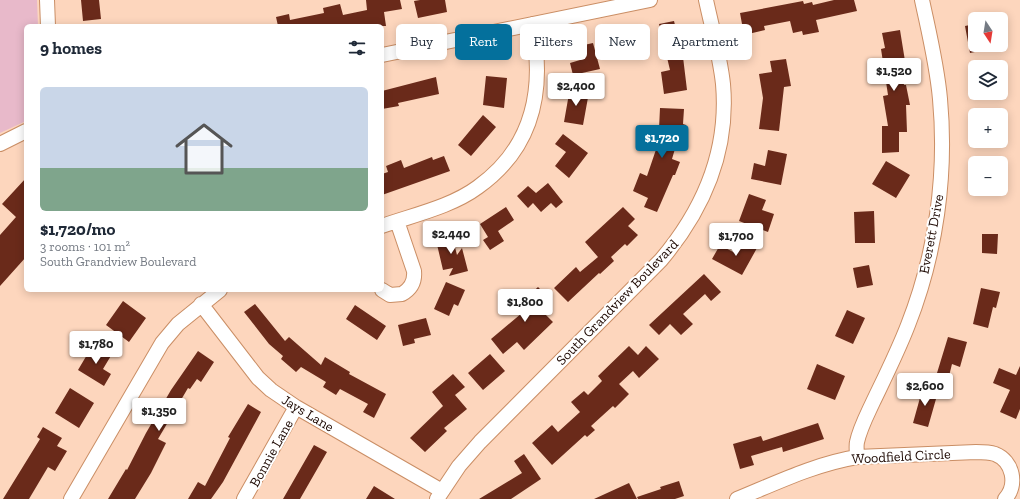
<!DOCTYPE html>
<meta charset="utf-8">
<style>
:root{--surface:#fff;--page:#f6f6f7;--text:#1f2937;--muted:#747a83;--accent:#04709c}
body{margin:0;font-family:"Zilla Slab",serif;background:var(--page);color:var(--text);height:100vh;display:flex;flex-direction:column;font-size:15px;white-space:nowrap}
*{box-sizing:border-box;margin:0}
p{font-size:13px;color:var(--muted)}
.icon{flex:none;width:22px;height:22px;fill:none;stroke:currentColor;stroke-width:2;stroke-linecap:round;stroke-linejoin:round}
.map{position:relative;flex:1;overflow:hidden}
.panel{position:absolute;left:24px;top:24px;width:360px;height:268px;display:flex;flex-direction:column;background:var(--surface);border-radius:6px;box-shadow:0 2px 10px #0003}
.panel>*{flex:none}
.hud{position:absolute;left:396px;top:24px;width:380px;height:36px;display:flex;gap:8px}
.needle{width:26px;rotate:168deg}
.fabs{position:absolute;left:968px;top:12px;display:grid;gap:8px}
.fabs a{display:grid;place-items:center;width:40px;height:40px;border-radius:6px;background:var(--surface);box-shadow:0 2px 10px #0003;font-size:20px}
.price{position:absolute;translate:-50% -34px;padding:0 9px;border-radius:4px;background:#fff;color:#222;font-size:13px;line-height:26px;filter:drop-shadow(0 1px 2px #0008)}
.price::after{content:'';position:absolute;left:50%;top:24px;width:12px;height:9px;margin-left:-6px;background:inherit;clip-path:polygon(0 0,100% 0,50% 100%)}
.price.selected{background:var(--accent);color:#fff}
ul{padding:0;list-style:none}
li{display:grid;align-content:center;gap:8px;height:212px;padding:0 16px}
li span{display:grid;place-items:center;height:124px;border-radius:6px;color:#555}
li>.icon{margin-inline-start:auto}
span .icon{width:72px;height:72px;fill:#fffc;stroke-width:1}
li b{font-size:17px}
h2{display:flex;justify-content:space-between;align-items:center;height:48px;padding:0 16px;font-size:17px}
.chip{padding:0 14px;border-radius:6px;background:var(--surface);box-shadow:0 2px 10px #0003;font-size:14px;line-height:36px}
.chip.selected{background:var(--accent);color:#fff}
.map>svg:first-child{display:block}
.green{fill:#e8b9ca}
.building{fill:#6a2a1a}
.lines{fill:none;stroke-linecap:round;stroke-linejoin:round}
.minor-casing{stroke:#ca8e65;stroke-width:16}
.minor{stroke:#fff;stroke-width:14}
.labels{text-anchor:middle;stroke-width:4;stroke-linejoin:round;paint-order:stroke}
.street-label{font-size:14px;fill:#1c0700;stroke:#fff}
</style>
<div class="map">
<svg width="1020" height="499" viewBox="0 0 1020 499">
<rect width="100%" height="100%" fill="#fdd6bd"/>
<path class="green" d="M0 0H37L38 26H26V121L0 133Z"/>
<path class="building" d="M81 0H99L101 19 83 21Z
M366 0H400L402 9 384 12 386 26H278L276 17 289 14 290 20 324 13 323 8 340 4 343 15 367 10Z
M420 0H445L447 12 418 18 414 1Z
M834 0H854L857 11 816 20 819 32 803 35 802 31 793 33 790 21 764 26 765 30 744 35 740 13 803 1 804 4 812 2 813 5Z
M674 21 683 57 687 90 664 94 661 72 670 70 659 24Z
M975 24V52L970 53 965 26Z
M900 30 905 61 900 62 904 85H906L910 105H906L907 132H899V152L882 153V126H888L883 96 888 95 881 49 885 48 882 33Z
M593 43 600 69 573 75 570 63 580 60 578 52 585 50 584 45Z
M786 59 791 86 784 87 779 131 759 129 763 98 759 74 772 72 770 61Z
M486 76 507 78 504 108 483 105Z
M436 77 439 94 398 103 399 106 382 109V91Z
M570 88 589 92 583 125 564 122Z
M660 108 684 109 683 124 686 125V135H679L672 159 680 162 675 175H673L657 212 644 207 648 198 633 191 640 173 647 176 663 129H659Z
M483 115 496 127 471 156 458 145Z
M563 134 588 153 569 178 555 166 566 152 555 144Z
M768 150 787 154 781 185 751 179 754 163 765 166Z
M444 156 450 171 382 195V174L388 172 386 166 401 160 404 168 432 157 433 160Z
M886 161 910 175 896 198 872 184Z
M26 178V257L0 286V235L16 217 2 204Z
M548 183 563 202 556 208 551 203 541 212 533 203 528 208 517 196 528 186 536 193Z
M749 194 766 200 762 210 774 214 768 232 739 221Z
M506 207 514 220 498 231 504 241 490 250 483 240 488 237 480 224Z
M623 207 635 219 628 226 638 235 627 246 625 244 611 257 614 261 600 274 599 273 568 302 554 288 576 267 580 272 598 257 585 242Z
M874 211 875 243H855L854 212Z
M451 232 457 255 462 248 468 271 449 276 453 268 443 270 435 236Z
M982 234H998L997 254 982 253Z
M742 240 757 248 742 275 712 259 720 245 735 253Z
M869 265 873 285 857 288 853 268Z
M704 274 721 292 711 301 705 294 683 314 693 324 681 335 670 324 659 335 649 325Z
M446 282 465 290 458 306 454 304 449 316 434 309Z
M538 287 551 300 541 310 553 322 524 350 517 342 503 354 491 339 522 313 517 307Z
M981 288 1000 292 996 308 993 307 988 328 973 324Z
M123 301 146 318 129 342 106 325Z
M255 304 285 341 289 337 321 365 325 357 350 372 349 374 386 394 374 418 363 412 368 404 340 389 336 395 323 387 326 382 301 367 296 372 281 359 283 356 269 344 244 312Z
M355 305 386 326 377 340 346 319Z
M847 310 865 318 853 344 835 336Z
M426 318 431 335 414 339 415 343 403 346 398 325Z
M948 337 967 342 960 367 952 364 949 376 937 373Z
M94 343 112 354 103 369 111 374 104 386 78 370Z
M629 346 638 355 646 346 659 359 639 378 633 371 619 384 629 394 615 408 613 406 591 426 595 430 587 437 585 435 552 465 532 443 552 425 558 432 580 412 571 402 584 391 588 395 602 381 598 376Z
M198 351 214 362 201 382 197 379 190 389 188 388 158 439 166 443 151 473 135 499H108L126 469 127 470 146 433 171 390Z
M490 354 505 371 483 390 468 373Z
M817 364 845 376 835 400 807 389Z
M1020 366V409L1016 419 1000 412 1010 390 993 383 999 368 1016 375Z
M453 374 465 387 455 395 467 409 444 428 447 431 425 452 410 438 443 406 432 392Z
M923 387 938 392 928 427 913 423Z
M70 388 94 403 79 428 55 413Z
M248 404 261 412 223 482 211 499H188L198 482 205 486 230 438 228 437Z
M818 423 824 439 783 452 782 447 751 456 754 465 740 469 733 444 761 436 763 441Z
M43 427 62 438 57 446 67 451 55 471 48 467 29 499H3L40 439 37 437Z
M314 445 327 452 300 499H283Z
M524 454 541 479 511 499H479L522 473 514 461Z
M679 481 684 496 675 499H638L637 497 661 489 660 487Z
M629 483 637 499H594Z
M374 486 395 499H366Z"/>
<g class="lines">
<defs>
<path id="minor" d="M47 0 48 26
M382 55 650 0
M0 144 26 131
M382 226C413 215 451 207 478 187 534 147 545 88 532 24
M382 290 390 295 402 294C411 289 415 281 414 271L397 221
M201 304 258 378 271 390 296 407 442 491
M857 457C857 452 856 446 857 442 860 428 867 415 873 402 885 377 898 351 908 325 936 254 947 175 940 99 937 65 929 33 922 0
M71 499 162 343 178 324 220 290
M244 499 296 407
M437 499 459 466 480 442 661 260C704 209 729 152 723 84 720 56 712 28 706 0
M737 499C776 483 815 464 857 457L976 452C982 452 989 452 995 454 1013 461 1018 485 1005 499"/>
</defs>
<use href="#minor" class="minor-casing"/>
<use href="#minor" class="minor"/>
</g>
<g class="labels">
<g class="street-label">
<text transform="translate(931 234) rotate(-79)" y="5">Everett Drive</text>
<text transform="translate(617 302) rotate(-46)" y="5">South Grandview Boulevard</text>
<text transform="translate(308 413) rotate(31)" y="5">Jays Lane</text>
<text transform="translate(271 453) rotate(-61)" y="5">Bonnie Lane</text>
<text transform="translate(901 456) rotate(-3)" y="5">Woodfield Circle</text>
</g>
</g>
</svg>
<div class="fabs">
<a><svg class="needle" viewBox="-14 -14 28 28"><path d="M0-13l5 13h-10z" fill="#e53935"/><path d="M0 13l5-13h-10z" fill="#747a83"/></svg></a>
<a><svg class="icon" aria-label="layers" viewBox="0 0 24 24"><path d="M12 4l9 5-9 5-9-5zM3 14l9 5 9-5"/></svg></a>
<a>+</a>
<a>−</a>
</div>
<b class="price" style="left:894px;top:92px">$1,520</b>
<b class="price" style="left:576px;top:107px">$2,400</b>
<b class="price selected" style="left:662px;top:159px">$1,720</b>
<b class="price" style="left:451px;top:255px">$2,440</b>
<b class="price" style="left:736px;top:257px">$1,700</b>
<b class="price" style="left:525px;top:323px">$1,800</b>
<b class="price" style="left:96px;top:365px">$1,780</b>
<b class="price" style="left:925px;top:407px">$2,600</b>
<b class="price" style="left:159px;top:432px">$1,350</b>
<div class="hud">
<a class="chip">Buy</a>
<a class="chip selected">Rent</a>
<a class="chip">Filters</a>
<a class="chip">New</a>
<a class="chip">Apartment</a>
</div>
<section class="panel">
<h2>9 homes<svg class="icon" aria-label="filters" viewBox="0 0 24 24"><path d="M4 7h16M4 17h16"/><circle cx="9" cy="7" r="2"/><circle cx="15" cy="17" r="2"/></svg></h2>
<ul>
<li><span style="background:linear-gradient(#c9d6e8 65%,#7fa58c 0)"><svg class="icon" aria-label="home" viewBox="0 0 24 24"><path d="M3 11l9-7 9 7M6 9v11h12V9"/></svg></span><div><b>$1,720/mo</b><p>3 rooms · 101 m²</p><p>South Grandview Boulevard</p></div></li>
</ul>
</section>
</div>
